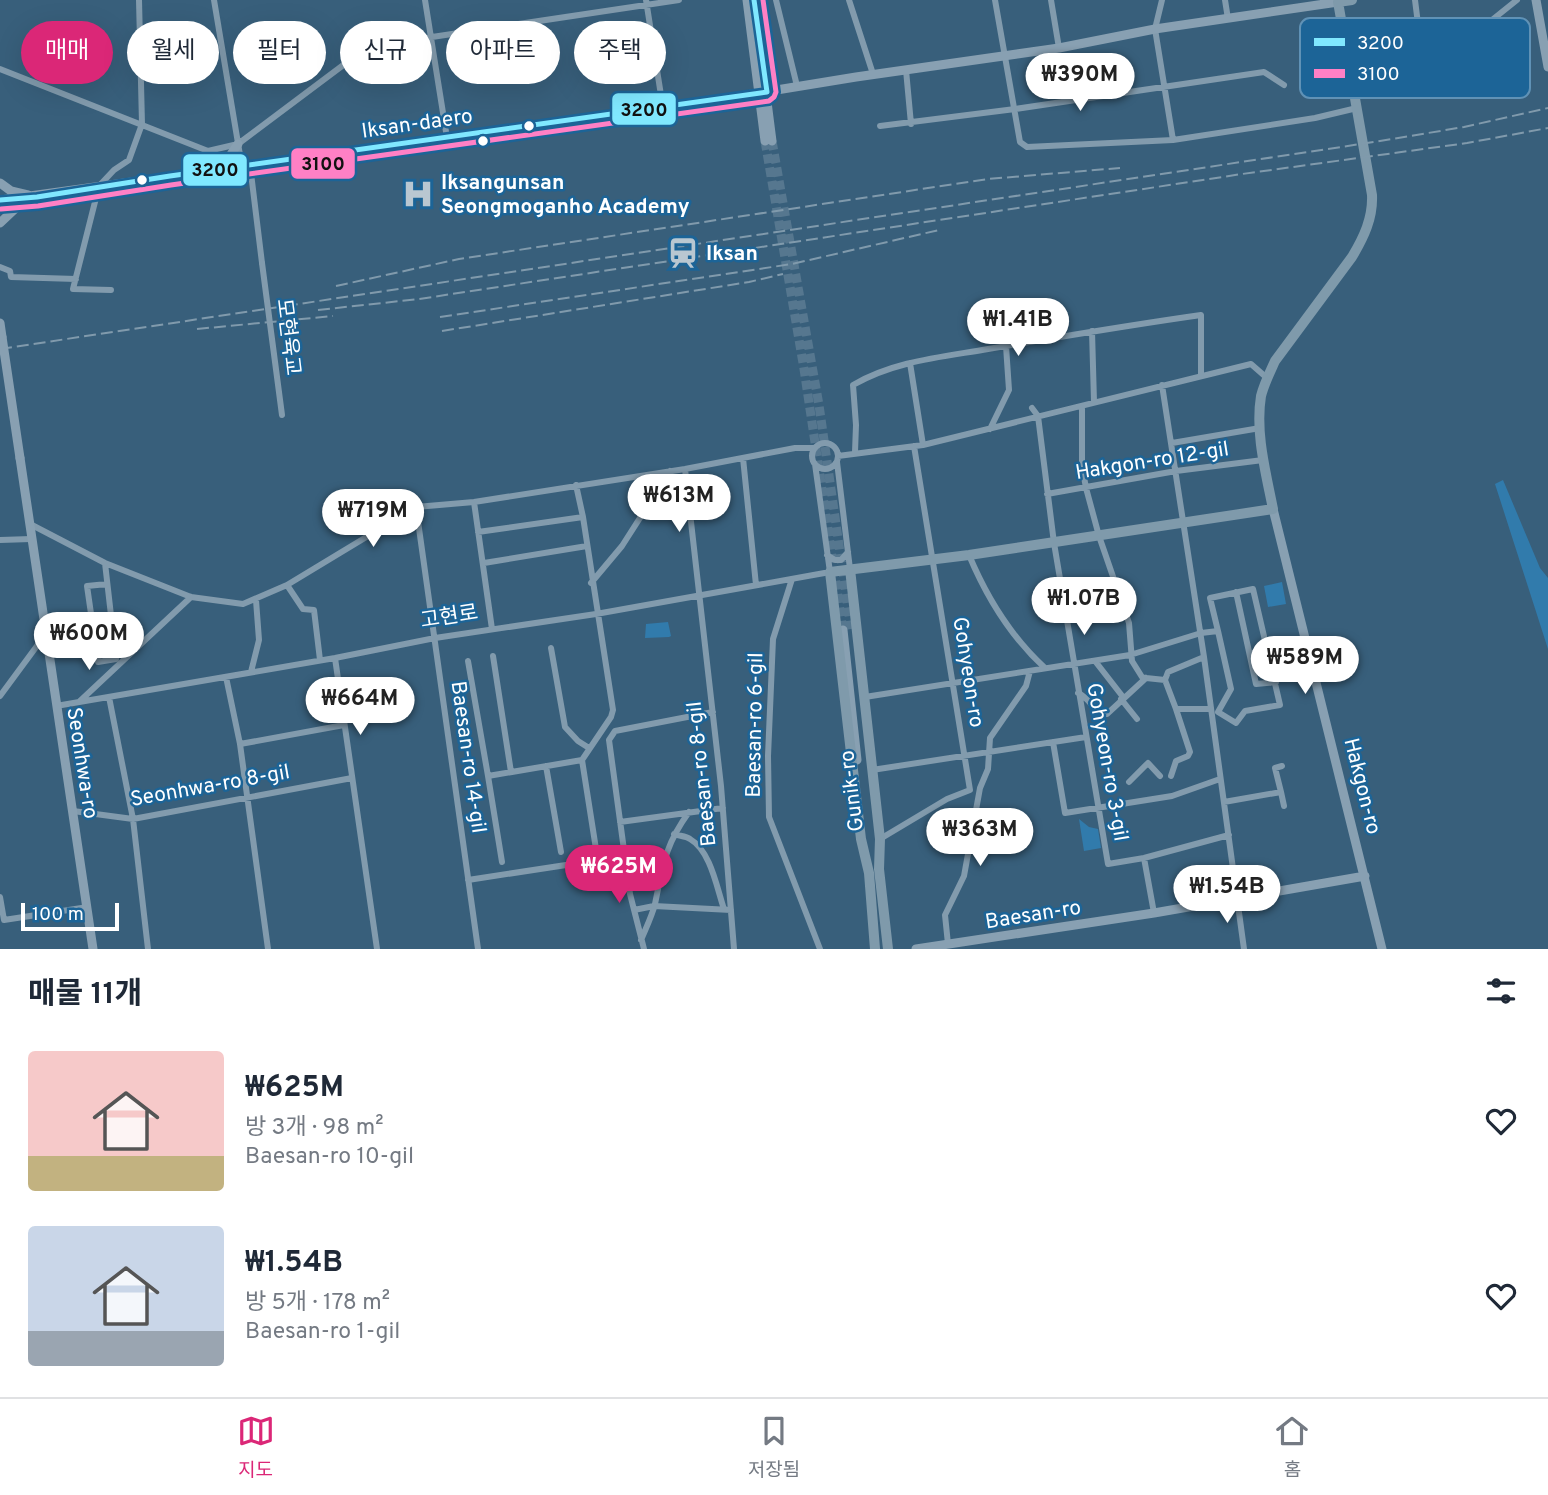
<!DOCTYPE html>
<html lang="ko">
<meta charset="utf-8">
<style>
:root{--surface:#fff;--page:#f2f2f3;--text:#1f2937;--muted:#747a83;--line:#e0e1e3;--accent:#db2777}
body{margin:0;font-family:Overpass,"Noto Sans KR",sans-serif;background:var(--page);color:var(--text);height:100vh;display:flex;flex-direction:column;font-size:26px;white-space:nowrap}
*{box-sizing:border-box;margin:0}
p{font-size:23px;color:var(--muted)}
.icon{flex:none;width:38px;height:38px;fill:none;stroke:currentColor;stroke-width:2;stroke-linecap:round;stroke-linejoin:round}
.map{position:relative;height:949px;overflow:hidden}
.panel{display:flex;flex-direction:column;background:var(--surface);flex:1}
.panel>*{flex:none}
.guide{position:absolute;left:21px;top:21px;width:700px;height:63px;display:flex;gap:14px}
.scale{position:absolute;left:21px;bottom:18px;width:98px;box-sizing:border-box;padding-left:7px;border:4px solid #fff;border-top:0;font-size:19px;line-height:24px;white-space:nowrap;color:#fff;-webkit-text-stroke:5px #1c6497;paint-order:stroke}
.price{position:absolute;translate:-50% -60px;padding:0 16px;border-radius:24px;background:#fff;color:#222;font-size:23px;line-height:46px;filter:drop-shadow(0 2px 4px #0008)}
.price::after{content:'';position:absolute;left:50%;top:42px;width:21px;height:16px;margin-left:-10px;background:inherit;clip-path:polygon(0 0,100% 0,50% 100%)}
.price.on{background:var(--accent);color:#fff}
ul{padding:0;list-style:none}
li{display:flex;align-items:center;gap:21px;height:175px;padding:0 28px}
li span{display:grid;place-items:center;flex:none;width:196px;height:140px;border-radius:7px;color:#555}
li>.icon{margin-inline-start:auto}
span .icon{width:84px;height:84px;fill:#fffc;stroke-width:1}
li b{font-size:30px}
h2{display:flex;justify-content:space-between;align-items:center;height:84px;padding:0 28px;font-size:30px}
.tag{padding:0 24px;border-radius:32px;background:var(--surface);box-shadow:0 7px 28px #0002;font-size:24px;line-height:63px}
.tag.on{background:var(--accent);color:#fff}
.tabs{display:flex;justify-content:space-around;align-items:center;height:98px;border-top:2px solid var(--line);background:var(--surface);font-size:19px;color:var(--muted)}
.tabs a{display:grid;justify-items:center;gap:4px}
.tabs .on{color:var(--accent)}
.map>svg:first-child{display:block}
.green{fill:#317bac}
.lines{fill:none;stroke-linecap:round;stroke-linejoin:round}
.secondary-tunnel{stroke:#56778f;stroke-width:9;stroke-dasharray:9 4.5;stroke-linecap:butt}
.street{stroke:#829bad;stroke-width:6}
.secondary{stroke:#88a0b2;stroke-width:9}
.primary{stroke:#7f9aab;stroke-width:10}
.rail{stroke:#809aac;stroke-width:2;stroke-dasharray:12 5;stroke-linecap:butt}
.street-bridge{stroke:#829bad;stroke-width:6}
.secondary-bridge{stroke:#88a0b2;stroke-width:9}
.bus-1-casing{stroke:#1c6497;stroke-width:10}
.bus-2-casing{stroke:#1c6497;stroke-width:10}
.bus-1{stroke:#80e8ff;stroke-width:5}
.bus-2{stroke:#ff80c5;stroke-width:5}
.bus-dot{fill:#fff;stroke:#1c6497;stroke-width:2.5}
.labels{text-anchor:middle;stroke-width:5;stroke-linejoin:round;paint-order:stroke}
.street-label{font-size:21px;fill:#fff;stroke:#1c6497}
.poi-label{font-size:21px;font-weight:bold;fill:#fff;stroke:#1c6497;text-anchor:start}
.key{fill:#1c6497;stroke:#6092b6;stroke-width:2}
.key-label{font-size:19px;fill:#fff}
.line-badge{stroke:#1c6497;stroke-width:2.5}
.pale-badge-label{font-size:19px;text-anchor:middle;font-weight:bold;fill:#111}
</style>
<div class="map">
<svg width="1548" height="949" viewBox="0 0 1548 949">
<rect width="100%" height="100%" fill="#385f7b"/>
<path class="green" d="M1503 480 1540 568 1548 578V649L1495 484Z
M1282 582 1286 604 1268 607 1264 586Z
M668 622 671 636 669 637 645 638 646 624Z
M1079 819 1089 827 1098 829 1101 848 1084 851Z"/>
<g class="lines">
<path class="secondary-tunnel" d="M765 141 804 369 843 630
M772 141 819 405 851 629"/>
<path class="street" d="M214 0 242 167
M425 0 447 138
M646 0 663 108
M776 0 797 86
M849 0 873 74
M995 0 1020 142 1027 147 1173 140 1315 118 1357 108
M1051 0 1059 48
M1162 0 1155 29 1173 140
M1225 0 1228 19
M1415 0 1424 72 1446 57 1458 43 1480 26 1487 24 1517 0
M0 69 208 151 238 144 362 51 432 37 679 0
M906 70 911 124
M880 126 1015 109 1264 72 1284 85
M250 165 262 263
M0 267 10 271 11 277 76 279
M111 290 73 289 99 186 114 170 129 160 142 124 139 0
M1092 331 1094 402
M910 363 923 445
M1162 385 1204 657 1244 949
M1082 406V466L1086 488 1099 536 1129 623 1132 661 1142 677 1146 678
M1032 408 1038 416 1054 543 1108 864 1144 858 1229 835
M990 429 1009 390 1006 346
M1172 443 1260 428
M812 456a13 13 0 1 1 26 0a13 13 0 1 1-26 0Z
M855 452 856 425 853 385C894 361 942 357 988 349 1059 337 1130 325 1201 315V375
M838 456 923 445 1251 364 1267 378
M743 458 756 585
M837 462 850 569
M685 469 721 786 734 949
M576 485 583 517 613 710 611 717 582 760 596 849
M1047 494 1176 471 1263 460
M474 502 492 629
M416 507 478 949
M30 524 105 563 191 597 243 604 287 585 416 507 474 502 685 469 795 448H815
M478 532 583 517
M0 540 31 539
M827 555 835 560H841L848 552
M969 555C987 598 1010 636 1045 668
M105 563 116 659 98 662 87 586 107 584
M484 563 587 546
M792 579 773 639 768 756 769 817 820 949
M591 583 622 546 670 471
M287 585 303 609 314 610 320 660
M1236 592 1256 684 1276 682
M551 648 565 727 578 741 589 748
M493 656 511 772
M335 658 377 949
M468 661 488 776
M1095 661 1123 697
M251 672 259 640 256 600
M226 677 240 744 268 949
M1146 678 1165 680 1176 709H1211
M1165 680 1168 672 1204 657
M1078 693C1090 698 1094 713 1107 714L1146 678
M0 696 45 635
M109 697 133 819 148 949
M865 697 1130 655 1201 633 1218 631 1231 689 1218 712 1236 723 1245 711 1280 705 1253 589 1210 598 1218 631
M1121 699 1137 719
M80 701 191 597
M56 706 335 658 435 638 596 614 830 572 815 464
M1053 742 1065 813 1172 796 1220 779
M240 744 344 725
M546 766 561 852
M872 770 1086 737
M1171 776 1176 761 1188 756 1190 752 1176 709
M1129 782 1148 763 1160 776
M1281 792 1275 768 1282 766
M1224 802 1281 792 1284 806
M73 811 133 819 352 778
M620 822 723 808
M674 834C679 836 686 836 690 839 711 851 717 889 724 909
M880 839 947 799 970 790 914 446
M1144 858 1154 913
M502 862 488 776 582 760
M468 880 625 856
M0 897 4 920 88 907
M634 910 654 906 731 910
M641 940C646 928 652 916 655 904 663 865 665 845 689 812
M948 944 945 915 964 876 980 788 988 769 990 738 1026 686 1030 671
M644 949 630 894 609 740 615 731 713 712"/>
<path class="secondary" d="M747 0 765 141
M754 0 772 141
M1536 0 1548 67
M221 169 238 144
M0 183 11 191 28 195
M0 200 667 108 856 77 1059 48 1155 29 1338 2
M0 223 17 207 32 199
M0 323 2 337
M20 458 93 949
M1273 509 1382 949
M843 630 857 760
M916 949 1154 913 1365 876"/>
<path class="primary" d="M850 569 880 839 879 869 888 949
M875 949 869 873 861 839 830 572 969 555 1273 509C1266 473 1255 433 1261 396 1264 384 1270 372 1275 361L1352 257C1364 237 1373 218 1372 195L1338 2 1352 0"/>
<path class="rail" d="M336 286 459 259 988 179 1120 168
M318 310 419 299 1242 174 1467 143 1548 128
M440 317 792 264 939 230
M197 329 333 316
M442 331 749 282 783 274
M0 349 1374 142 1464 127 1548 108"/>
<path class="street-bridge" d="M262 263 282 415"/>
<path class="secondary-bridge" d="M2 337 20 458"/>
<defs>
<path id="bus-1" d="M0 200 37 197 170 176 767 92 754 0"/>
<path id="bus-2" d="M1 209 38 206 171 185 769 101 774 97 776 92 763 0"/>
</defs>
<use href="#bus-1" class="bus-1-casing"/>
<use href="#bus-2" class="bus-2-casing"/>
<use href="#bus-1" class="bus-1"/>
<use href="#bus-2" class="bus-2"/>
</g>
<defs>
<symbol id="hospital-bare" viewBox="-9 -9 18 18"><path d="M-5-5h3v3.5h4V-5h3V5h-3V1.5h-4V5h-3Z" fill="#b9c7d1" stroke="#1c6497" stroke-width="2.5" paint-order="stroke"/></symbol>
<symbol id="station-bare" viewBox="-9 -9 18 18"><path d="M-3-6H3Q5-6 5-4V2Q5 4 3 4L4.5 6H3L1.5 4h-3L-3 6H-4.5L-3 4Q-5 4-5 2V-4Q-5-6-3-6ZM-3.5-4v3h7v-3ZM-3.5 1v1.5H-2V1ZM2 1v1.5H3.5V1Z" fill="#b9c7d1" stroke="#1c6497" stroke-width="2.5" paint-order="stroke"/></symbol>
</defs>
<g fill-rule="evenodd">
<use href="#hospital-bare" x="396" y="172" width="44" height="44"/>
<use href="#station-bare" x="661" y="231" width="44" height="44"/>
</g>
<g class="bus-dot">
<circle cx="529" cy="126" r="6"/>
<circle cx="483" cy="141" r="6"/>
<circle cx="142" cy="180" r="6"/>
</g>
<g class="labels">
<g class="street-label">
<text transform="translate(417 123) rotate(-8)" y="7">Iksan-daero</text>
<text transform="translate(289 337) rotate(83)" y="7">모현육교</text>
<text transform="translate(1152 460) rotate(-9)" y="7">Hakgon-ro 12-gil</text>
<text transform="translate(449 616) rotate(-9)" y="7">고현로</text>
<text transform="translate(969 672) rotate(81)" y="7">Gohyeon-ro</text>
<text transform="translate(754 725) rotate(-89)" y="7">Baesan-ro 6-gil</text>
<text transform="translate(469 757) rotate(82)" y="7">Baesan-ro 14-gil</text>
<text transform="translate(1108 762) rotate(80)" y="7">Gohyeon-ro 3-gil</text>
<text transform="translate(83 763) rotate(81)" y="7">Seonhwa-ro</text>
<text transform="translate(701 774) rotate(-96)" y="7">Baesan-ro 8-gil</text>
<text transform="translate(210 785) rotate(-10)" y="7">Seonhwa-ro 8-gil</text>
<text transform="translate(1363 786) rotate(76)" y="7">Hakgon-ro</text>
<text transform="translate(851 791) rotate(-97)" y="7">Gunik-ro</text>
<text transform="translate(1033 914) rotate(-9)" y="7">Baesan-ro</text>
</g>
<g class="poi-label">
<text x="441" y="189">Iksangunsan<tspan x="441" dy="24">Seongmoganho Academy</tspan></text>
<text x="706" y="260">Iksan</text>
</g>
</g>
<rect x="1300" y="18" width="230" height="80" rx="10" class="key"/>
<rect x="1314" y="38" width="31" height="8" fill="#80e8ff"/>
<rect x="1314" y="69" width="31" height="9" fill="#ff80c5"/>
<g class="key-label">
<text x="1357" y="49">3200</text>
<text x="1357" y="80">3100</text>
</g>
<g class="line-badge">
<rect x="611" y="92" width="66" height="34" rx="7" fill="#80e8ff"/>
<rect x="290" y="147" width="66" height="33" rx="7" fill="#ff80c5"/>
<rect x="182" y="153" width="66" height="34" rx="7" fill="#80e8ff"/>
</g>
<g class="pale-badge-label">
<text x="644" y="116">3200</text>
<text x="323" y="170">3100</text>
<text x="215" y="176">3200</text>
</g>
</svg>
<div class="scale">100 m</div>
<b class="price" style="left:1080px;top:113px">₩390M</b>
<b class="price" style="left:1018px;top:358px">₩1.41B</b>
<b class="price" style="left:679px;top:534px">₩613M</b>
<b class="price" style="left:373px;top:549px">₩719M</b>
<b class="price" style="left:1084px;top:637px">₩1.07B</b>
<b class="price" style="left:89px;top:672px">₩600M</b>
<b class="price" style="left:1305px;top:696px">₩589M</b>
<b class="price" style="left:360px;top:737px">₩664M</b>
<b class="price" style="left:980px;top:868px">₩363M</b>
<b class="price on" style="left:619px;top:905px">₩625M</b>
<b class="price" style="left:1227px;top:925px">₩1.54B</b>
<div class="guide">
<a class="tag on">매매</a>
<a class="tag">월세</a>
<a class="tag">필터</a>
<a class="tag">신규</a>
<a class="tag">아파트</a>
<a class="tag">주택</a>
</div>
</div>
<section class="panel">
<h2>매물 11개<svg class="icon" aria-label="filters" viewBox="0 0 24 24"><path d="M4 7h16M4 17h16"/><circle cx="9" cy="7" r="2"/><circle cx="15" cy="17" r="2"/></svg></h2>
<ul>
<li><span style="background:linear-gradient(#f6c9c9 75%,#c2b280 0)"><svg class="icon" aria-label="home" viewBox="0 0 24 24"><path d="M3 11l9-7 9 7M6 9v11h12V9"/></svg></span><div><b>₩625M</b><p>방 3개 · 98 m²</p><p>Baesan-ro 10-gil</p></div><svg class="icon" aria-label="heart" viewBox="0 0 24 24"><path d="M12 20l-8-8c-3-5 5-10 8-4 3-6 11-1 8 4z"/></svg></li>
<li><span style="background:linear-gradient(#c9d6e8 75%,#9aa5b1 0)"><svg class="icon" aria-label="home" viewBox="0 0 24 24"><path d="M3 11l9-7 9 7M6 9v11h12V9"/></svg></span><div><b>₩1.54B</b><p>방 5개 · 178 m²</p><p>Baesan-ro 1-gil</p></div><svg class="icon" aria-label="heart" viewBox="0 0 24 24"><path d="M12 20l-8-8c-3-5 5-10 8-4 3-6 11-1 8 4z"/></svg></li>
</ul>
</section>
<nav class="tabs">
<a class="on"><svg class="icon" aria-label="map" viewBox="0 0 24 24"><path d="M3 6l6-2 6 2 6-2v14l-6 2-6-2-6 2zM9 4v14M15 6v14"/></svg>지도</a>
<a><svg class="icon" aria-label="saved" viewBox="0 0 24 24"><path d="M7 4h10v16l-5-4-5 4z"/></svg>저장됨</a>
<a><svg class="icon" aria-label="home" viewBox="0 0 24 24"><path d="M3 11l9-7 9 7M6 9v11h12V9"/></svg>홈</a>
</nav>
